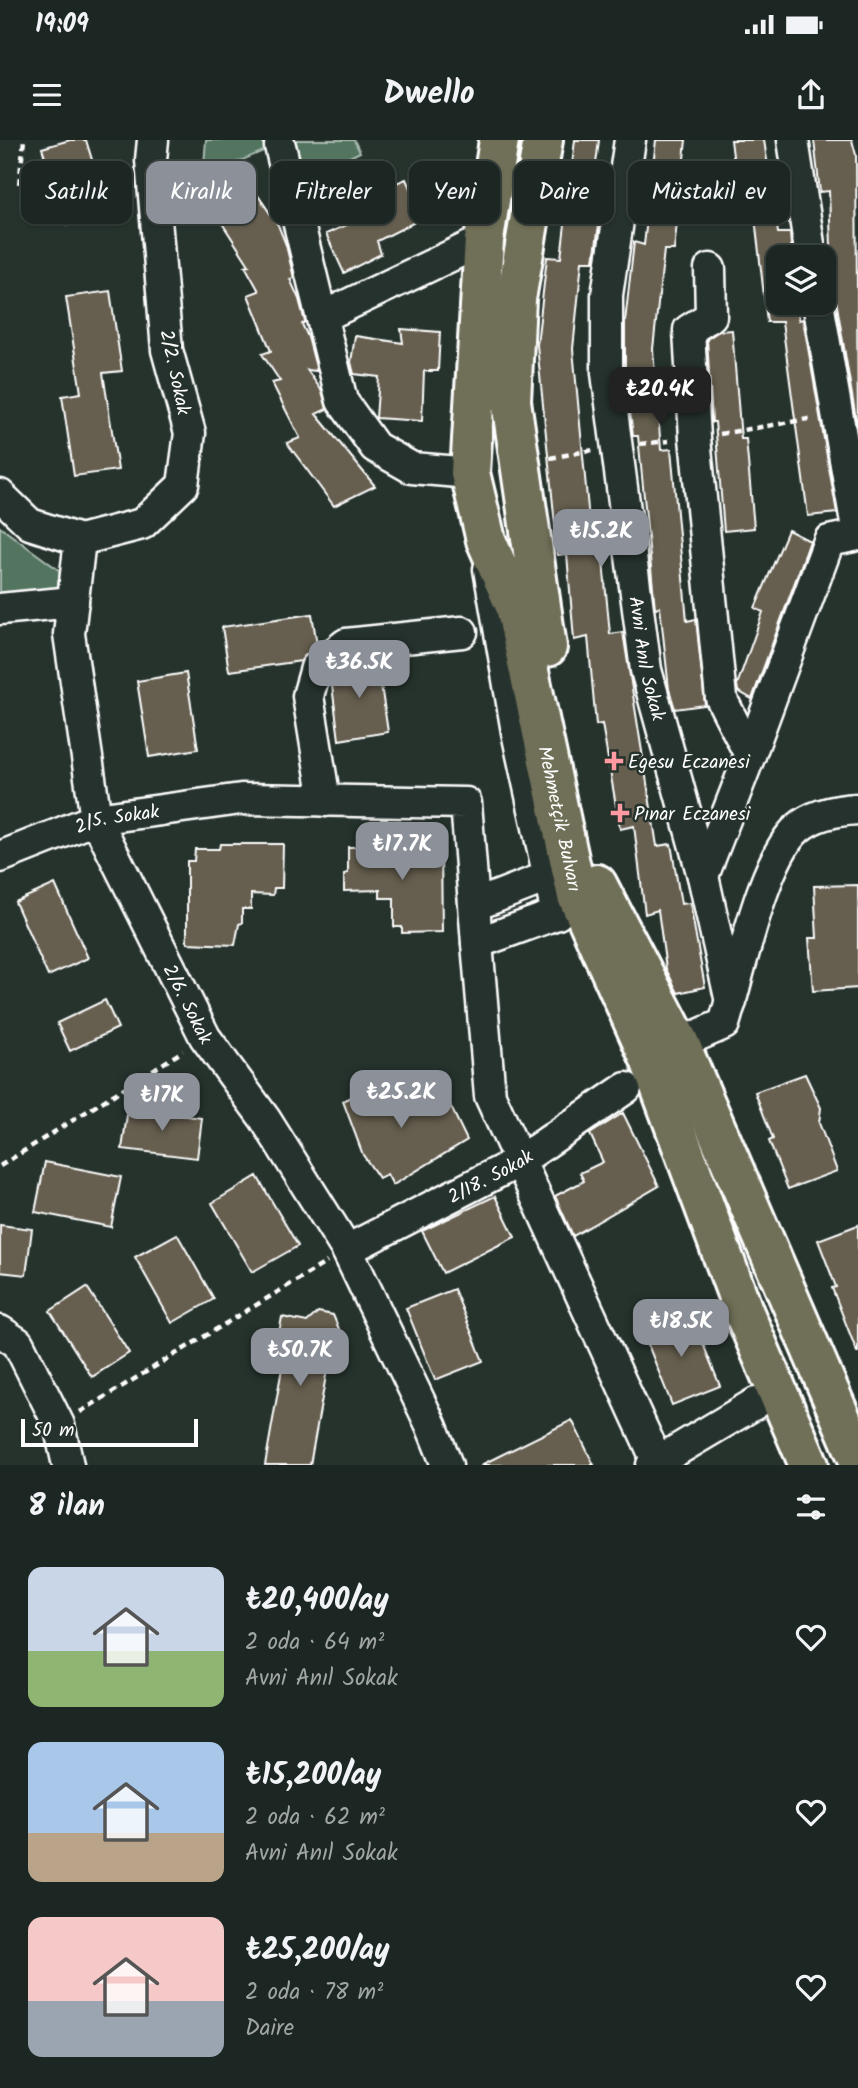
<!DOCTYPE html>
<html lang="tr">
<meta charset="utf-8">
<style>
:root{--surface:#1c2622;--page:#29322f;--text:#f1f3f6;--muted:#a0a5a5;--line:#3a4340;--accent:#8c9099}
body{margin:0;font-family:Kalam,sans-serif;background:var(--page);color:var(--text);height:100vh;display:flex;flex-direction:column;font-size:26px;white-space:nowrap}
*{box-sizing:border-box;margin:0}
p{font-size:23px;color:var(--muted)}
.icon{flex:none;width:38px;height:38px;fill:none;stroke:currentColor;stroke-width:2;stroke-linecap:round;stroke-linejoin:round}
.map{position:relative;height:1325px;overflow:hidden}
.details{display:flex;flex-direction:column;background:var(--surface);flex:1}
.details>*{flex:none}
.hud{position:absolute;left:21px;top:21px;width:817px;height:63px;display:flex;gap:14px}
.buttons{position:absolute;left:766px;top:105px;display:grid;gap:14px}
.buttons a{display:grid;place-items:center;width:70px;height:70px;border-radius:14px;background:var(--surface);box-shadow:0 2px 5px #0004,0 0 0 2px var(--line);font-size:35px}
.scale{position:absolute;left:21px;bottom:18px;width:177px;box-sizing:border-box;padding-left:7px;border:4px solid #fff;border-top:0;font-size:19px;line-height:24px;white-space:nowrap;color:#fff;-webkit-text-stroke:5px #26332d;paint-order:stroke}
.price{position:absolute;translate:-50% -60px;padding:0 16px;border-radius:14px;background:var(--accent);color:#fff;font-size:23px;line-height:46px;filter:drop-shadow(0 2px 4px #0008)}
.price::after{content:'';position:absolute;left:50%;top:42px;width:21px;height:16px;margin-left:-10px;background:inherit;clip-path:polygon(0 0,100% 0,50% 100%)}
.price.on{background:#222;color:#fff}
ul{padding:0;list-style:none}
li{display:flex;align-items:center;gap:21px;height:175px;padding:0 28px}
li span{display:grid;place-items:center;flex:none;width:196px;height:140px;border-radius:14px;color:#555}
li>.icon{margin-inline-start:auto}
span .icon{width:84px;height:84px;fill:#fffc;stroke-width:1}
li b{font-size:30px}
h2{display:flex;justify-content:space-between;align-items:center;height:84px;padding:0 28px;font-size:30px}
.tag{padding:0 24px;border-radius:14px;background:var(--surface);box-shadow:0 2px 5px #0004,0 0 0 2px var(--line);font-size:24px;line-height:63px}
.tag.on{background:var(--accent);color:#fff}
.status{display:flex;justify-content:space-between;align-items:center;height:49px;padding:0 35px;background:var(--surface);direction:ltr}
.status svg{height:19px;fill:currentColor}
header{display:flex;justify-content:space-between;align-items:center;height:91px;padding:0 28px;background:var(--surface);font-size:32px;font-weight:800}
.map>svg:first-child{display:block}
.green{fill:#537560;stroke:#a9bab0;stroke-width:2}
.building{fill:#665e4f;stroke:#fff;stroke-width:2}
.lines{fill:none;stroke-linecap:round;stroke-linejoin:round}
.minor-casing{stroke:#fff;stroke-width:35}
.major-casing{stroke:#fff;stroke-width:44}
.path{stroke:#fff;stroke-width:4.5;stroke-dasharray:7 5;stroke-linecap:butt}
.minor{stroke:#26332d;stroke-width:30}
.major{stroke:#706f59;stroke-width:38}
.poi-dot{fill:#ff9aa2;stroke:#26332d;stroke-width:2.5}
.labels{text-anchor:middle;stroke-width:5;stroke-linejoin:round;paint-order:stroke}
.street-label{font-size:19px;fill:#fff;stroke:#26332d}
.poi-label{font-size:19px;fill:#fff;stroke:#26332d;text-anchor:start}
</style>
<div class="status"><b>19:09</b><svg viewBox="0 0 49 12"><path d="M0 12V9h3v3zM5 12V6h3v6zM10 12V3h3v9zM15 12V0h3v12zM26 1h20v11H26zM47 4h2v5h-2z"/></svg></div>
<header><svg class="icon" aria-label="menu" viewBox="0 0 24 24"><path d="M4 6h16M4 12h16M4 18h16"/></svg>Dwello<svg class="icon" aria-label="share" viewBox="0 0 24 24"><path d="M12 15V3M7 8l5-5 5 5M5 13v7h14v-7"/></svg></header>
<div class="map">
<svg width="858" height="1325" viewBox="0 0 858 1325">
<rect width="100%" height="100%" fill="#26332d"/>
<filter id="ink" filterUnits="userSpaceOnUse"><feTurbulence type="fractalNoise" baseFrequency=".0143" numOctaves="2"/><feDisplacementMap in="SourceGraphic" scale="14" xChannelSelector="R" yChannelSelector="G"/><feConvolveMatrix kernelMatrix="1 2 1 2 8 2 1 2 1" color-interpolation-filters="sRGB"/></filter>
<g filter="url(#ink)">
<path class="green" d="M206 0H289L203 37Z
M290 0H354L360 12 307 38Z
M0 387 60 431 56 456 0 462Z"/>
<path class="building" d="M70 0H86L108 73 66 85 42 8Z
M575 0H599L595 32 606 34 594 121H582L573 209 592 412 602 411 610 494 623 492 657 706 671 704 681 764 690 763 705 847 678 853 666 829 658 770 645 774 634 686 620 689 602 584 596 585 588 497 574 500 567 414 558 415 537 205 547 117 561 118Z
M656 0H686L674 110H664L653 209 661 310 671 309 687 481 696 479 705 565 675 569 669 549 660 467 655 468 638 296H633L625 232V182L634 102 644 105Z
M731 0H764L778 93H790L792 117H779V163H797L799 180 803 179 837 373 808 376 782 182H767L755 78 741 80Z
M814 0H852L856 15 858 291 832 136 829 51 820 52Z
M364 20 374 52 406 39 423 78 377 101 381 114 344 133 326 94 349 84 322 38Z
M242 32 278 85 286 105 294 138 290 139 299 159 305 182 302 184 308 197 317 231 307 230 322 251 327 269 316 274 375 346 334 366 287 303 300 298 272 243 280 241 262 214 271 211 248 155 259 151 245 126 249 125 200 49Z
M110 151 122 231 103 233 118 330 74 336 62 256 81 253 66 157Z
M401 189 440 192 438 231H424L422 281 376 278 379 237 354 234 351 222 355 196 403 203Z
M732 190 741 299H746L754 388 724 391 715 282H712L707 199 719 191Z
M788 390 810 401 752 559 738 551 737 545 763 472 755 468Z
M312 474 317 505 301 521 229 531 222 487Z
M377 518 388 592 339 600 331 538 353 521Z
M186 533 198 609 149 617 137 541Z
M220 704H283L282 748H274L273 755 251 754V769H242V783L239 784 235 805 187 803V721H194L195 709H219Z
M441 706 442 792 402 793V787H394V758H380V750L344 751V734L348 733V707Z
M55 744 88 818 48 836 15 762Z
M858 745V848L813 851 809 798H817L814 746Z
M105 860 118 888 70 911 57 883Z
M392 934 420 971 438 959 444 968 450 965 467 1000 393 1045 387 1034 379 1038 363 1015 343 961Z
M805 934 821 968 819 983 837 1031 788 1049 769 1001 773 999 755 952Z
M128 968 202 978 197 1018 122 1009Z
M623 973 659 1046 573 1096 555 1056 584 1041 580 1033 603 1022 590 994Z
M45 1022 121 1037 111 1087 35 1072Z
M257 1036 298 1106 252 1132 212 1063Z
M495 1056 515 1097 443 1133 422 1091Z
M0 1085 32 1089 26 1135 0 1132Z
M858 1085V1212H857L832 1148 836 1147 818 1100Z
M177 1094 214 1159 172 1183 135 1117Z
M87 1147 129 1213 92 1237 50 1171Z
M454 1149 483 1221 435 1240 406 1168Z
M318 1172 333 1175 339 1189 332 1202 310 1325H265L285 1211 276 1209 282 1177 307 1182Z
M691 1174 720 1246 672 1265 643 1192Z
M572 1280 594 1325H481Z"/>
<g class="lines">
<defs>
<g id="minor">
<path id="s1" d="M630 0 607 155V233L646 530 703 736 731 862"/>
<path d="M793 0 811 117"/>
<path d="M280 6 342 261 375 307 412 328 470 333"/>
<path d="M818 163 858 394"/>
<path d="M322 177 484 100"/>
<path d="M0 355 30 384 80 400"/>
<path id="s2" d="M80 400 69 494 96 679 205 897 265 979 347 1110 431 1285 447 1325"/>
<path d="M80 400 142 384 183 345 190 293 167 210 151 20 153 0"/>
<path d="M489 429 517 592 557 774"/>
<path d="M0 469 73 462"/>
<path d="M750 615 829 401 858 395"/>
<path d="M325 661 308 556 316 528 346 504 462 492"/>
<path id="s3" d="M0 717 96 679 241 659 466 663 477 803"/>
<path d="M703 736 750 615 721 558 695 298 689 190 711 176 710 129"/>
<path d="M594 749 577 756 557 774 477 803 490 956 659 1325"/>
<path d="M475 765 550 736"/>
<path d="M662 911 724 884C739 837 762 719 798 688 814 674 838 670 858 669"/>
<path id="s4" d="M347 1110 518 1022 626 948"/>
<path d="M0 1191 18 1203 59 1285 68 1325"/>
<path d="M652 1325 756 1263"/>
</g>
<g id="major">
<path id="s5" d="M499 0 484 100 470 333 486 400 515 466 577 756 649 917 744 1173 809 1325"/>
<path d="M543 0 516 159 511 261 547 507"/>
<path d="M597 744 679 902 858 1318"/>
</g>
</defs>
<use href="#minor" class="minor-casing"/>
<use href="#major" class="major-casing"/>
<path class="path" d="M19 44 24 0
M720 294 814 278
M640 304 669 301
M550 318 593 310
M0 1026 183 911
M80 1272 327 1122"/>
<use href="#minor" class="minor"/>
<use href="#major" class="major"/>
</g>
</g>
<g class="poi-dot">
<path d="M610.5 610.5h7v7h7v7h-7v7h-7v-7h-7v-7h7z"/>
<path d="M616.5 662.5h7v7h7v7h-7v7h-7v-7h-7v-7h7z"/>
</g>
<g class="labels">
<g class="street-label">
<text transform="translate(176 232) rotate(78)" y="7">2/2. Sokak</text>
<text dy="7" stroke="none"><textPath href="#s1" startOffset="523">Avni Anıl Sokak</textPath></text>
<text dy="7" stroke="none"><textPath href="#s3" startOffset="124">2/5. Sokak</textPath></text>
<text dy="7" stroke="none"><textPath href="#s5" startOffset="693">Mehmetçik Bulvarı</textPath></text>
<text dy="7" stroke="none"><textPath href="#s2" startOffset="488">2/6. Sokak</textPath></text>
<text dy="7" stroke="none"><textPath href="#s4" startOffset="161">2/18. Sokak</textPath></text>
</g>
<g class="poi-label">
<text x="628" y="628">Egesu Eczanesi</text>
<text x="634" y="680">Pınar Eczanesi</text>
</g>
</g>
</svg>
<div class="buttons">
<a><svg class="icon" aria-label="layers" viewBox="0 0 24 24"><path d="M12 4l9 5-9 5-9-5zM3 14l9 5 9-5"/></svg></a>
</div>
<div class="scale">50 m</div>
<b class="price on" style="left:660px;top:287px">₺20.4K</b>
<b class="price" style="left:601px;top:429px">₺15.2K</b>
<b class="price" style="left:359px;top:560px">₺36.5K</b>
<b class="price" style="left:402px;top:742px">₺17.7K</b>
<b class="price" style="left:401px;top:990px">₺25.2K</b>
<b class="price" style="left:162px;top:993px">₺17K</b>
<b class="price" style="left:681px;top:1219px">₺18.5K</b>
<b class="price" style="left:300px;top:1248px">₺50.7K</b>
<div class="hud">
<a class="tag">Satılık</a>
<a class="tag on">Kiralık</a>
<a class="tag">Filtreler</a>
<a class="tag">Yeni</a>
<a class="tag">Daire</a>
<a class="tag">Müstakil ev</a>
</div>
</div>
<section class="details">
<h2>8 ilan<svg class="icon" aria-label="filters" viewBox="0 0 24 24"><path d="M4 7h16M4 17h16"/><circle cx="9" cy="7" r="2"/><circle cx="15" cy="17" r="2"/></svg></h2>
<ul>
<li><span style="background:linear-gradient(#c9d6e8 60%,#8fb573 0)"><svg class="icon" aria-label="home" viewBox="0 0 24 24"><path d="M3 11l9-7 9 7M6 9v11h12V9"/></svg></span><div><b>₺20,400/ay</b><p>2 oda · 64 m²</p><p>Avni Anıl Sokak</p></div><svg class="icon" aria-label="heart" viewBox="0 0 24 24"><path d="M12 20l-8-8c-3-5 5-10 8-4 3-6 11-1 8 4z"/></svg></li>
<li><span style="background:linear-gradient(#a9c7e8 65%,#b9a48a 0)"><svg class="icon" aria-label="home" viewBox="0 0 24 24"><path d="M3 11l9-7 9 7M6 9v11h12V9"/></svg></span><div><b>₺15,200/ay</b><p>2 oda · 62 m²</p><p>Avni Anıl Sokak</p></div><svg class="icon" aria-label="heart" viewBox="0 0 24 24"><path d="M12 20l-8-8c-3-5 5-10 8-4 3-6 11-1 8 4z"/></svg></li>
<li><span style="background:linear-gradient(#f6c9c9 60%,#9aa5b1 0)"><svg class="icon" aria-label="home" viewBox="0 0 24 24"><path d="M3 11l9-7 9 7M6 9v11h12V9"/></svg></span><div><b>₺25,200/ay</b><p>2 oda · 78 m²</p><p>Daire</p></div><svg class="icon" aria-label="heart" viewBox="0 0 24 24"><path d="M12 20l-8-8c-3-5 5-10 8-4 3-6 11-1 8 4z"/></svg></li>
</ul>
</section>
